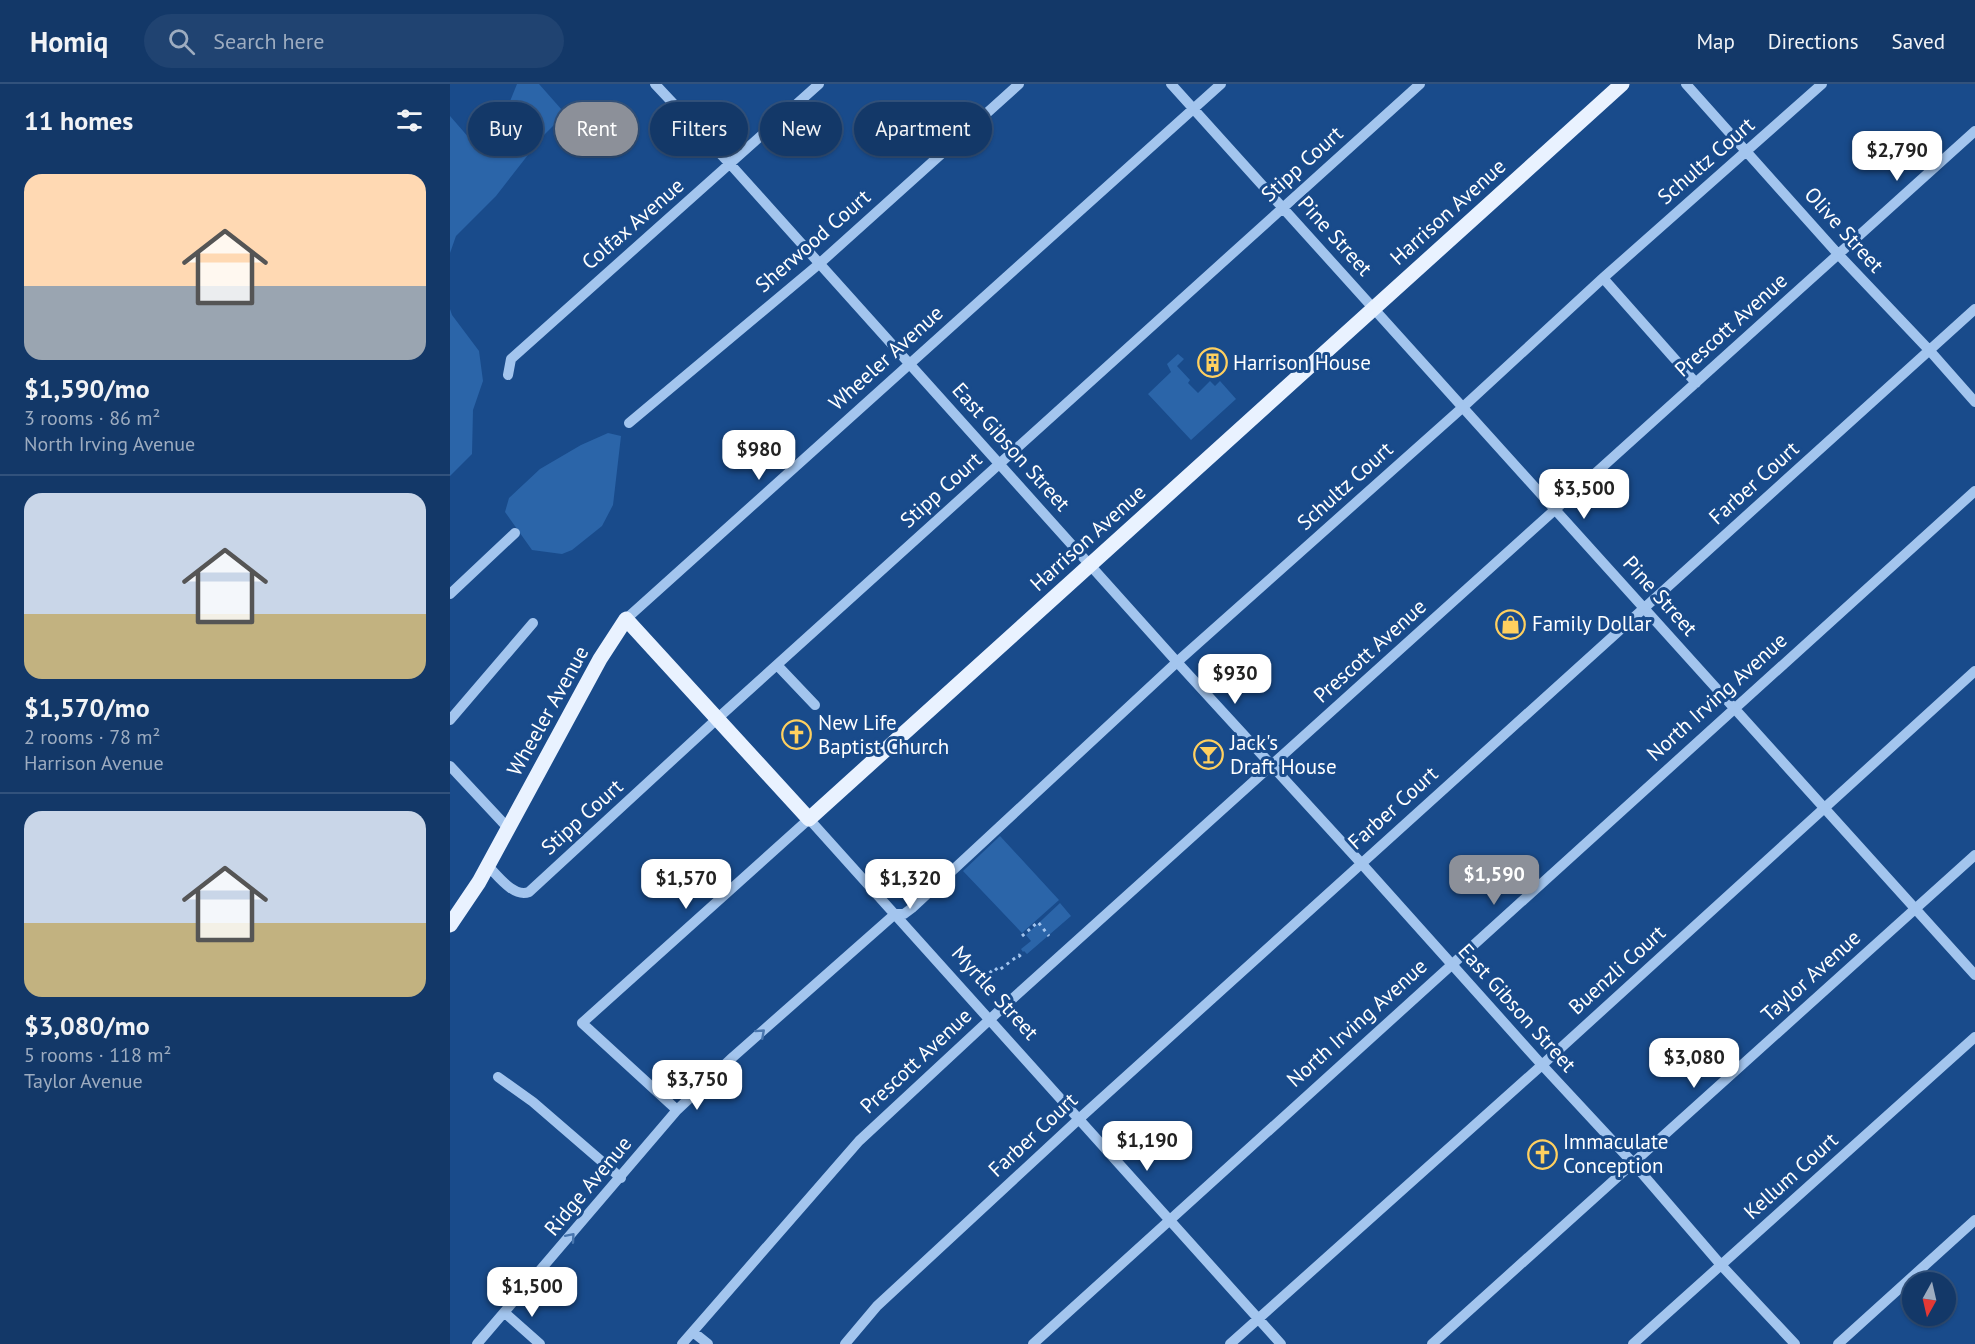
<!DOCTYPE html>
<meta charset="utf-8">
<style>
:root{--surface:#133868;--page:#204371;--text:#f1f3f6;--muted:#9dacc0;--line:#32527c;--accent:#8c9099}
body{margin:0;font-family:"PT Sans",sans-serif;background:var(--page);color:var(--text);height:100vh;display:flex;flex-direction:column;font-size:22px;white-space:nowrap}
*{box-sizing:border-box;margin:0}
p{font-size:20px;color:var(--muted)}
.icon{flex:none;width:33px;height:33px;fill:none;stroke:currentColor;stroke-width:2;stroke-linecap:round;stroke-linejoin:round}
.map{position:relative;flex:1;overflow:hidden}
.drawer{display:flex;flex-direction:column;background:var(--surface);width:450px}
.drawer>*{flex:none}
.top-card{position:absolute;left:18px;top:18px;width:570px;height:54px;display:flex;gap:12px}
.needle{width:39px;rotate:188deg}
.controls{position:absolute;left:1452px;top:1188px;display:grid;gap:12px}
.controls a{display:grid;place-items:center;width:54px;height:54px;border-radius:50%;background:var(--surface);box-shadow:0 2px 4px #0004,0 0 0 2px var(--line);font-size:30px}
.price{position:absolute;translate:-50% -51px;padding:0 14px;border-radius:12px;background:#fff;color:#222;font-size:20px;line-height:39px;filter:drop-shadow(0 2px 3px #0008)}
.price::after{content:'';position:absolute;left:50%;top:36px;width:18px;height:14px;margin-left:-9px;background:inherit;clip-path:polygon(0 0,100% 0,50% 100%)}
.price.selected{background:var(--accent);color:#fff}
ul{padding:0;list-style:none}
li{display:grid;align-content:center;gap:12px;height:318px;padding:0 24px}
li+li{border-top:2px solid var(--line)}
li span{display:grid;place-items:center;height:186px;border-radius:18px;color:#555}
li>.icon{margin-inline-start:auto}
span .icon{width:108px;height:108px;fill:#fffc;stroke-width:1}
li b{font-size:26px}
h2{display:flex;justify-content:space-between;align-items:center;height:72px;padding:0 24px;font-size:26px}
.chip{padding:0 21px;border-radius:27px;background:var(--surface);box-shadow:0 2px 4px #0004,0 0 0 2px var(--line);font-size:21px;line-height:54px}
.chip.selected{background:var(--accent);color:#fff}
header{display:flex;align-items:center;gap:36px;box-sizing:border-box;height:84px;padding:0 30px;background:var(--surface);border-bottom:2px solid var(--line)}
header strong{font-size:28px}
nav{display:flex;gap:33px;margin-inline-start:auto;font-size:21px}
.search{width:420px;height:54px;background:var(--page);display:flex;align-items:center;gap:15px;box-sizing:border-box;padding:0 21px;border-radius:33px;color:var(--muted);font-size:22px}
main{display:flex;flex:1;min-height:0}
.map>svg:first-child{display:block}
.green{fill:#2b65a9}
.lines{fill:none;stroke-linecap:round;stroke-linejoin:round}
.path{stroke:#a3c5ee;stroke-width:3;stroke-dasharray:3 4.5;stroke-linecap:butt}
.minor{stroke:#a3c5ee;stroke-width:10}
.major{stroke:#e9f2ff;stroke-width:15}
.oneway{stroke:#4976ae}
.labels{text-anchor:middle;stroke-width:6;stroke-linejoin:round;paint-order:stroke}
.street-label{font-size:21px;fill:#fff;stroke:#194b8b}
.poi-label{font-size:21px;fill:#fff;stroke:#194b8b;text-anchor:start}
</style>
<header>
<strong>Homiq</strong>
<div class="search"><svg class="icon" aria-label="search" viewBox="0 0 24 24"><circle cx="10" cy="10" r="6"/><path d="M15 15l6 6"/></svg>Search here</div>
<nav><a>Map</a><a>Directions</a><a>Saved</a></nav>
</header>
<main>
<section class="drawer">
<h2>11 homes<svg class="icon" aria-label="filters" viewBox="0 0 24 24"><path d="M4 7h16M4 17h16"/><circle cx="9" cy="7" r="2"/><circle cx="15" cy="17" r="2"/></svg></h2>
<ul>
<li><span style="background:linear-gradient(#ffd9b3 60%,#9aa5b1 0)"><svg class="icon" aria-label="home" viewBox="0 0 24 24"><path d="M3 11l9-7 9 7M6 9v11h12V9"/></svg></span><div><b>$1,590/mo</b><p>3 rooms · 86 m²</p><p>North Irving Avenue</p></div></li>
<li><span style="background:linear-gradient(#c9d6e8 65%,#c2b280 0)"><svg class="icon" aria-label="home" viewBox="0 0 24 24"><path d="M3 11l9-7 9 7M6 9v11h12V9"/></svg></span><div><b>$1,570/mo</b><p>2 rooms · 78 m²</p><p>Harrison Avenue</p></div></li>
<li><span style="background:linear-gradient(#c9d6e8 60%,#c2b280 0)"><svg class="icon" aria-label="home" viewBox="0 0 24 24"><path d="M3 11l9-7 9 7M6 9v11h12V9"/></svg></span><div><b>$3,080/mo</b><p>5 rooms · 118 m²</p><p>Taylor Avenue</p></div></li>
</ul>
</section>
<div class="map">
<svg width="1525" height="1260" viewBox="0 0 1525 1260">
<rect width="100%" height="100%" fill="#194b8b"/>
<path class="green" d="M67 0H89L112 26 110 35 92 53 46 112 6 152 0 169V32L27 63 52 37Z
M0 225 2 231 29 267 33 297 23 326 22 370 0 392Z
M728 270 734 275 727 282 740 296 738 299 748 309 760 297 765 302 770 297 786 315 741 356 698 310 721 288 717 280Z
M158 349 171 352 163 421 152 442 122 466 112 470 82 466 55 428 59 414 90 385 131 361Z
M550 752 609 816 572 849 513 787Z
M610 819 621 832 577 870 574 867 573 868 571 865 581 857 576 851Z"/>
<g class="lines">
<path class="path" d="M572 852 588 838 599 852
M534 894 545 884 548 887 569 871 573 876"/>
<path class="minor" d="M205 0 281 81 727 578 911 779 1092 981 1183 1079 1271 1181 1345 1260
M721 0 1525 891
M1236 0 1388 170 1480 267 1525 318
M1153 194 1246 299
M58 291 61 275 369 0
M179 339 369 180 569 0
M0 510 65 449
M176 535 771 0
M327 581 365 621
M0 636 83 539
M0 682 58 744
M38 782C48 792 64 814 79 808L268 634 970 0
M48 993 83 1018 171 1094
M227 1026 132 939 359 735 831 1260
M55 1229 90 1260
M243 1248 258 1260
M27 1260 227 1026 283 973 445 830H454L462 824 727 578 1012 324 1153 194 1372 0
M232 1260 409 1057 550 926 1525 47
M395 1260 427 1222 630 1034 1525 225
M583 1260 1525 407
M780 1260 1092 981 1525 587
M982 1260 1525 771
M1183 1260 1525 953
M1388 1260 1525 1136"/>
<path class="major" d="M0 841 29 798 150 575 176 535 359 735 1172 0"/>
</g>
<defs><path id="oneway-chevron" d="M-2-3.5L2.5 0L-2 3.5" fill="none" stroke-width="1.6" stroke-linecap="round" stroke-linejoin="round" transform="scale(1.5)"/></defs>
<g class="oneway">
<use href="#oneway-chevron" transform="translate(311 949) rotate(-42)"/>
<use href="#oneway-chevron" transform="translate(121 1153) rotate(-49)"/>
</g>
<defs>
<symbol id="building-ring" viewBox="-11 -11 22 22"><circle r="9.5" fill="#194b8b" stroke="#ffd05f" stroke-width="1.5"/><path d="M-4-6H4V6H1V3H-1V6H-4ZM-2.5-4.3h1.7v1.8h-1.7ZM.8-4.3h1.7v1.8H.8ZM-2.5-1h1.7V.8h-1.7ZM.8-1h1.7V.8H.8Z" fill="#ffd05f"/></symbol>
<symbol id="shop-ring" viewBox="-11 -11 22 22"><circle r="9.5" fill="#194b8b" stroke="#ffd05f" stroke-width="1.5"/><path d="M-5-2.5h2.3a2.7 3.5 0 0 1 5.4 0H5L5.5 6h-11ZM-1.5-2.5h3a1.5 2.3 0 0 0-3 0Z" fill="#ffd05f"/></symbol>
<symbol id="church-ring" viewBox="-11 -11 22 22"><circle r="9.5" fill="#194b8b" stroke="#ffd05f" stroke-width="1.5"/><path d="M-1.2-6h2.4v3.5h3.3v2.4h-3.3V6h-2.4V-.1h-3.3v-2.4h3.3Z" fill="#ffd05f"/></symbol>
<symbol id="bar-ring" viewBox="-11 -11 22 22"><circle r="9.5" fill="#194b8b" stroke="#ffd05f" stroke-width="1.5"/><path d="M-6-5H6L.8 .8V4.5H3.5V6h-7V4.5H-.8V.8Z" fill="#ffd05f"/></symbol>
</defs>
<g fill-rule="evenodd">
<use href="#building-ring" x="746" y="262" width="33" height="33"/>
<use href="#shop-ring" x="1044" y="524" width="33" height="33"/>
<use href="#church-ring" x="330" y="634" width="33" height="33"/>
<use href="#bar-ring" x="742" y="654" width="33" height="33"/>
<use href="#church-ring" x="1076" y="1054" width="33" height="33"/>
</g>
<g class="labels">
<g class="street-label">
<text transform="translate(1256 77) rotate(-41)" y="7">Schultz Court</text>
<text transform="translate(852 80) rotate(-42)" y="7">Stipp Court</text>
<text transform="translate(998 128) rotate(-42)" y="7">Harrison Avenue</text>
<text transform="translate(183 140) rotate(-41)" y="7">Colfax Avenue</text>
<text transform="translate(1394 146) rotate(48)" y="7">Olive Street</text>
<text transform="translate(885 152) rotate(48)" y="7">Pine Street</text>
<text transform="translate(363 157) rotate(-41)" y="7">Sherwood Court</text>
<text transform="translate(1281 241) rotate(-42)" y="7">Prescott Avenue</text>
<text transform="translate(436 274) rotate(-42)" y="7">Wheeler Avenue</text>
<text transform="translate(561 363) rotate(48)" y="7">East Gibson Street</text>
<text transform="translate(1304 399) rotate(-42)" y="7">Farber Court</text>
<text transform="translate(895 402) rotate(-42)" y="7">Schultz Court</text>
<text transform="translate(491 406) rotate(-42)" y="7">Stipp Court</text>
<text transform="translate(638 454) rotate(-42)" y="7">Harrison Avenue</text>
<text transform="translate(1210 512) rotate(48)" y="7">Pine Street</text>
<text transform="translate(920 567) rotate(-42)" y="7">Prescott Avenue</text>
<text transform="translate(1267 613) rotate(-42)" y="7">North Irving Avenue</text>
<text transform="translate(98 627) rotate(-61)" y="7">Wheeler Avenue</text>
<text transform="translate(943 724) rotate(-42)" y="7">Farber Court</text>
<text transform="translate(132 733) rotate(-42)" y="7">Stipp Court</text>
<text transform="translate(1167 886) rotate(-42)" y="7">Buenzli Court</text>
<text transform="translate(1361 892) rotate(-42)" y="7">Taylor Avenue</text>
<text transform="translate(545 909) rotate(48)" y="7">Myrtle Street</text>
<text transform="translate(1067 924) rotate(48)" y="7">East Gibson Street</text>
<text transform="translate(907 939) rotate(-42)" y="7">North Irving Avenue</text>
<text transform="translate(466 977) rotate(-43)" y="7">Prescott Avenue</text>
<text transform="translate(583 1051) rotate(-43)" y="7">Farber Court</text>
<text transform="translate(1341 1092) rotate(-42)" y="7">Kellum Court</text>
<text transform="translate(138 1102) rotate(-50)" y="7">Ridge Avenue</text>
</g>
<g class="poi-label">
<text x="783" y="286">Harrison House</text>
<text x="1082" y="547">Family Dollar</text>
<text x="368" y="646">New Life<tspan x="368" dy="24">Baptist Church</tspan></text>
<text x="780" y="666">Jack's<tspan x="780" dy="24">Draft House</tspan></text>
<text x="1113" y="1065">Immaculate<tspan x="1113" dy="24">Conception</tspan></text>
</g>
</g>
</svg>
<div class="controls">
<a><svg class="needle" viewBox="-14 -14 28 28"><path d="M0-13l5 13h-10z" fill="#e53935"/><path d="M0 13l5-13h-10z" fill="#9dacc0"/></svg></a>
</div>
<b class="price" style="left:1447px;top:98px">$2,790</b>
<b class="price" style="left:309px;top:397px">$980</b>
<b class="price" style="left:1134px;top:436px">$3,500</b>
<b class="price" style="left:785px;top:621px">$930</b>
<b class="price selected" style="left:1044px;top:822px">$1,590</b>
<b class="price" style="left:236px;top:826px">$1,570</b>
<b class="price" style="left:460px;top:826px">$1,320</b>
<b class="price" style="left:1244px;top:1005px">$3,080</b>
<b class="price" style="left:247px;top:1027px">$3,750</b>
<b class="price" style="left:697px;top:1088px">$1,190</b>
<b class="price" style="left:82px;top:1234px">$1,500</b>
<div class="top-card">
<a class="chip">Buy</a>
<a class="chip selected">Rent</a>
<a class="chip">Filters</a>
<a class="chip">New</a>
<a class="chip">Apartment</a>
</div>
</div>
</main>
